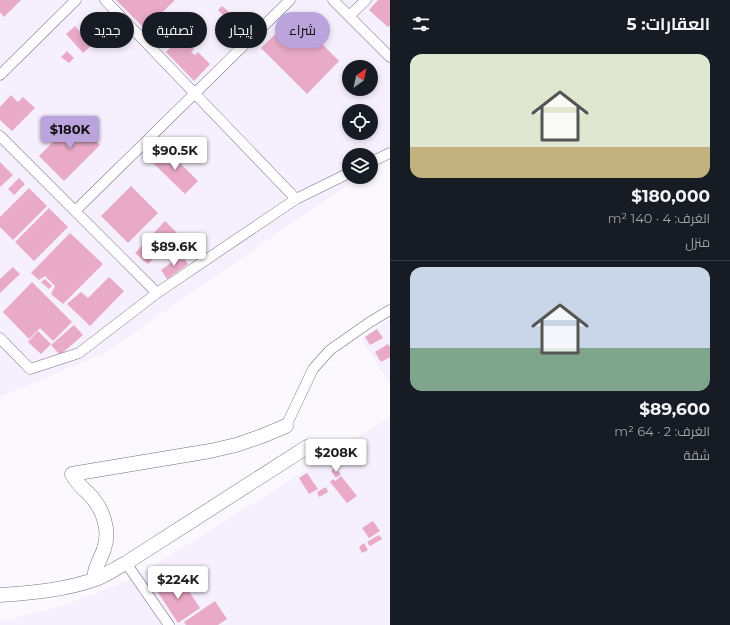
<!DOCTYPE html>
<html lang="ar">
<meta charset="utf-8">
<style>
:root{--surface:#171b24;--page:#242831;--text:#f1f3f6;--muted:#9ea1a6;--line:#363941;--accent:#baa4db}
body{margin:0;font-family:Montserrat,Cairo,sans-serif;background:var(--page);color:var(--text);direction:rtl;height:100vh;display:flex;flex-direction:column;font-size:15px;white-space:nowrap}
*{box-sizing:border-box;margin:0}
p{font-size:13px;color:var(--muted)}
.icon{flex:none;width:22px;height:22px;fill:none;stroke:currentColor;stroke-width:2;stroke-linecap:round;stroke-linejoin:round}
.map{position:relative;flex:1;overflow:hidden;direction:ltr}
.details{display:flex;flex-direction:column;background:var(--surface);width:340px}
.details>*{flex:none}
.top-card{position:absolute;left:12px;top:12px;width:318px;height:36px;direction:rtl;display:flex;gap:8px}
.needle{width:26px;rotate:33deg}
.controls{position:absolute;left:342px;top:60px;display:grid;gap:8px}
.controls a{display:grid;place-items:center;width:36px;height:36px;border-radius:50%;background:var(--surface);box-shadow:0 2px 6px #0003;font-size:20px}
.price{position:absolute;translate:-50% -34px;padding:0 9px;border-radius:4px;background:#fff;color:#222;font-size:13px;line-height:26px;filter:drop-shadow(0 1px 2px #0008)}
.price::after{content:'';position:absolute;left:50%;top:24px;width:12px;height:9px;margin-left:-6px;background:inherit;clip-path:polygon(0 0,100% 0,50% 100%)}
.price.on{background:var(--accent);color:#111}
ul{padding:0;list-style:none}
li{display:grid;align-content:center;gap:8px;height:212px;padding:0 20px}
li+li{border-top:1px solid var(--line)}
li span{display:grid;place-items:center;height:124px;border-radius:12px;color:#555}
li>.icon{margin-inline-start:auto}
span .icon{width:72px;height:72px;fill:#fffc;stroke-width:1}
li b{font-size:17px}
h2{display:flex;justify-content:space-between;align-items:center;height:48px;padding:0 20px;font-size:17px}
.chip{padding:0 14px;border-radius:18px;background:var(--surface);box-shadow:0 2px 6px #0003;font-size:14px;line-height:36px}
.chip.on{background:var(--accent);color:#111}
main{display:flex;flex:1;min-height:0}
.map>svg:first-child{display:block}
.built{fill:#f6effd;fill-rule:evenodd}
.building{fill:#e8aac7}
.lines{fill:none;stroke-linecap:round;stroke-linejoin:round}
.street-casing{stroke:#7b7088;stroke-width:11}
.secondary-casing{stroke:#7b7088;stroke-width:15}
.street{stroke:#fff;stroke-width:10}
.secondary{stroke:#fff;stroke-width:14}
</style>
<main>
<section class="details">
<h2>العقارات: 5<svg class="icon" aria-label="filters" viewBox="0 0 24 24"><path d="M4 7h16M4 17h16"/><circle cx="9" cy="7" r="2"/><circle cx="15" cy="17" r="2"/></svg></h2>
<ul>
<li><span style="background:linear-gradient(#dfe7d0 75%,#c2b280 0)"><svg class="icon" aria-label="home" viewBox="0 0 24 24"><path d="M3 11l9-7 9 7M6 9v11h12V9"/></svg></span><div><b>$180,000</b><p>الغرف: 4 · 140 m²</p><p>منزل</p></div></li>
<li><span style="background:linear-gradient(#c9d6e8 65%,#7fa58c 0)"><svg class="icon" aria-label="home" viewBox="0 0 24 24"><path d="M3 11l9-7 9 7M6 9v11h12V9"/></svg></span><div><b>$89,600</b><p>الغرف: 2 · 64 m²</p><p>شقة</p></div></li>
</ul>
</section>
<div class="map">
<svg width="390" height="625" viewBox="0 0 390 625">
<rect width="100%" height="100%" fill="#fbf8fe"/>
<path class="built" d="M0 0H390V155L371 169V155H349V177H359L103 354 0 397ZM349 67H371V89H349ZM349 111H371V133H349Z
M390 319V384L361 339Z
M390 417V625H0V622L65 605 136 577Z"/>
<path class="building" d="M0 0H21L4 17 0 12Z
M116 0H175L145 29Z
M378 0H390V25L388 27 369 10Z
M222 6 229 12 224 16 218 10Z
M294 16 339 61 307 94 261 48Z
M75 26 92 45 83 53 66 34Z
M180 38 184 42 185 40 194 49 191 52 195 55 198 52 210 64 194 81 166 52Z
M67 51 74 58 69 63 61 57Z
M11 95 18 102 23 97 35 108 12 131 0 120V107Z
M75 120 100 145 64 181 39 156Z
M168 146 173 151 171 154 198 181 185 194 152 162Z
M0 162 13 175 0 187Z
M19 178 25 184 14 195 8 189Z
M131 186 158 213 128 243 101 216Z
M29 188 47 206 13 240 0 227V217Z
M49 208 68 227 34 261 15 242Z
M165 221 178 234 148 264 135 253Z
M70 233 103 264 63 304 51 294 55 286 45 276 39 280 31 273Z
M182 255 188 264 167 279 161 270Z
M13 267 20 274 0 293V279Z
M109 277 124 291 90 326 67 304 81 292 88 298Z
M45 279 52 286 49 289 41 282Z
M32 282 72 322 53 341 40 328 29 339 3 312Z
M74 325 83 335 60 355 51 345Z
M377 329 383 338 370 345 365 337Z
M38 331 51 344 41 354 28 342Z
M388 344 390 347V357L381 362 375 352Z
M335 468 341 474 336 478 331 471Z
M307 473 318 489 309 494 299 478Z
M341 476 357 496 347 503 330 482 333 479 335 481Z
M326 487 328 492 319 497 317 492Z
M373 521 380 531 369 538 362 528Z
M379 535 382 539 370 546 367 542Z
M364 543 368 550 362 553 359 547Z
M179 576 200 608 178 623 157 591Z
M215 601 227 619 218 625H186L184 622Z"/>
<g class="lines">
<defs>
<path id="street" d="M105 0 296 199
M333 0 390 57
M349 16 366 0
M0 75 76 0
M0 136 157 293
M371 162 390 153
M75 211 290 0
M0 338 30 369 79 353 157 293 296 199 349 173
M286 426 313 369 330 350 370 322 390 310
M126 563 169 625"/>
<path id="secondary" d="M95 579C93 569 101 559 104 549 106 543 107 535 106 528 104 514 97 502 88 493 81 487 76 482 72 474L210 451 236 445 262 436 286 426
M0 595C32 593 65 590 96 579 106 575 116 568 126 563L307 447"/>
</defs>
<use href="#street" class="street-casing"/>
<use href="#secondary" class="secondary-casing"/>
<use href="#street" class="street"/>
<use href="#secondary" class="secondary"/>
</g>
</svg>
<div class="controls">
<a><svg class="needle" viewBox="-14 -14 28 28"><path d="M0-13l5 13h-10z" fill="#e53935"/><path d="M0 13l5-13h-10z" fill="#9ea1a6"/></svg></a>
<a><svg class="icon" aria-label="locate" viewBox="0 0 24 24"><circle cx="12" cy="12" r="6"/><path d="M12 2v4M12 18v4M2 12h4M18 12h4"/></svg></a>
<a><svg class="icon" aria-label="layers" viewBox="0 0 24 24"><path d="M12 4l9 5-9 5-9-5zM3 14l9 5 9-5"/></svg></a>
</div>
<b class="price on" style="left:70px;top:150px">$180K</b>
<b class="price" style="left:175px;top:171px">$90.5K</b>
<b class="price" style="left:174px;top:267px">$89.6K</b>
<b class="price" style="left:336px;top:473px">$208K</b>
<b class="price" style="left:178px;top:600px">$224K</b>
<div class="top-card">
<a class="chip on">شراء</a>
<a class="chip">إيجار</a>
<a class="chip">تصفية</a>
<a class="chip">جديد</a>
</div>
</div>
</main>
